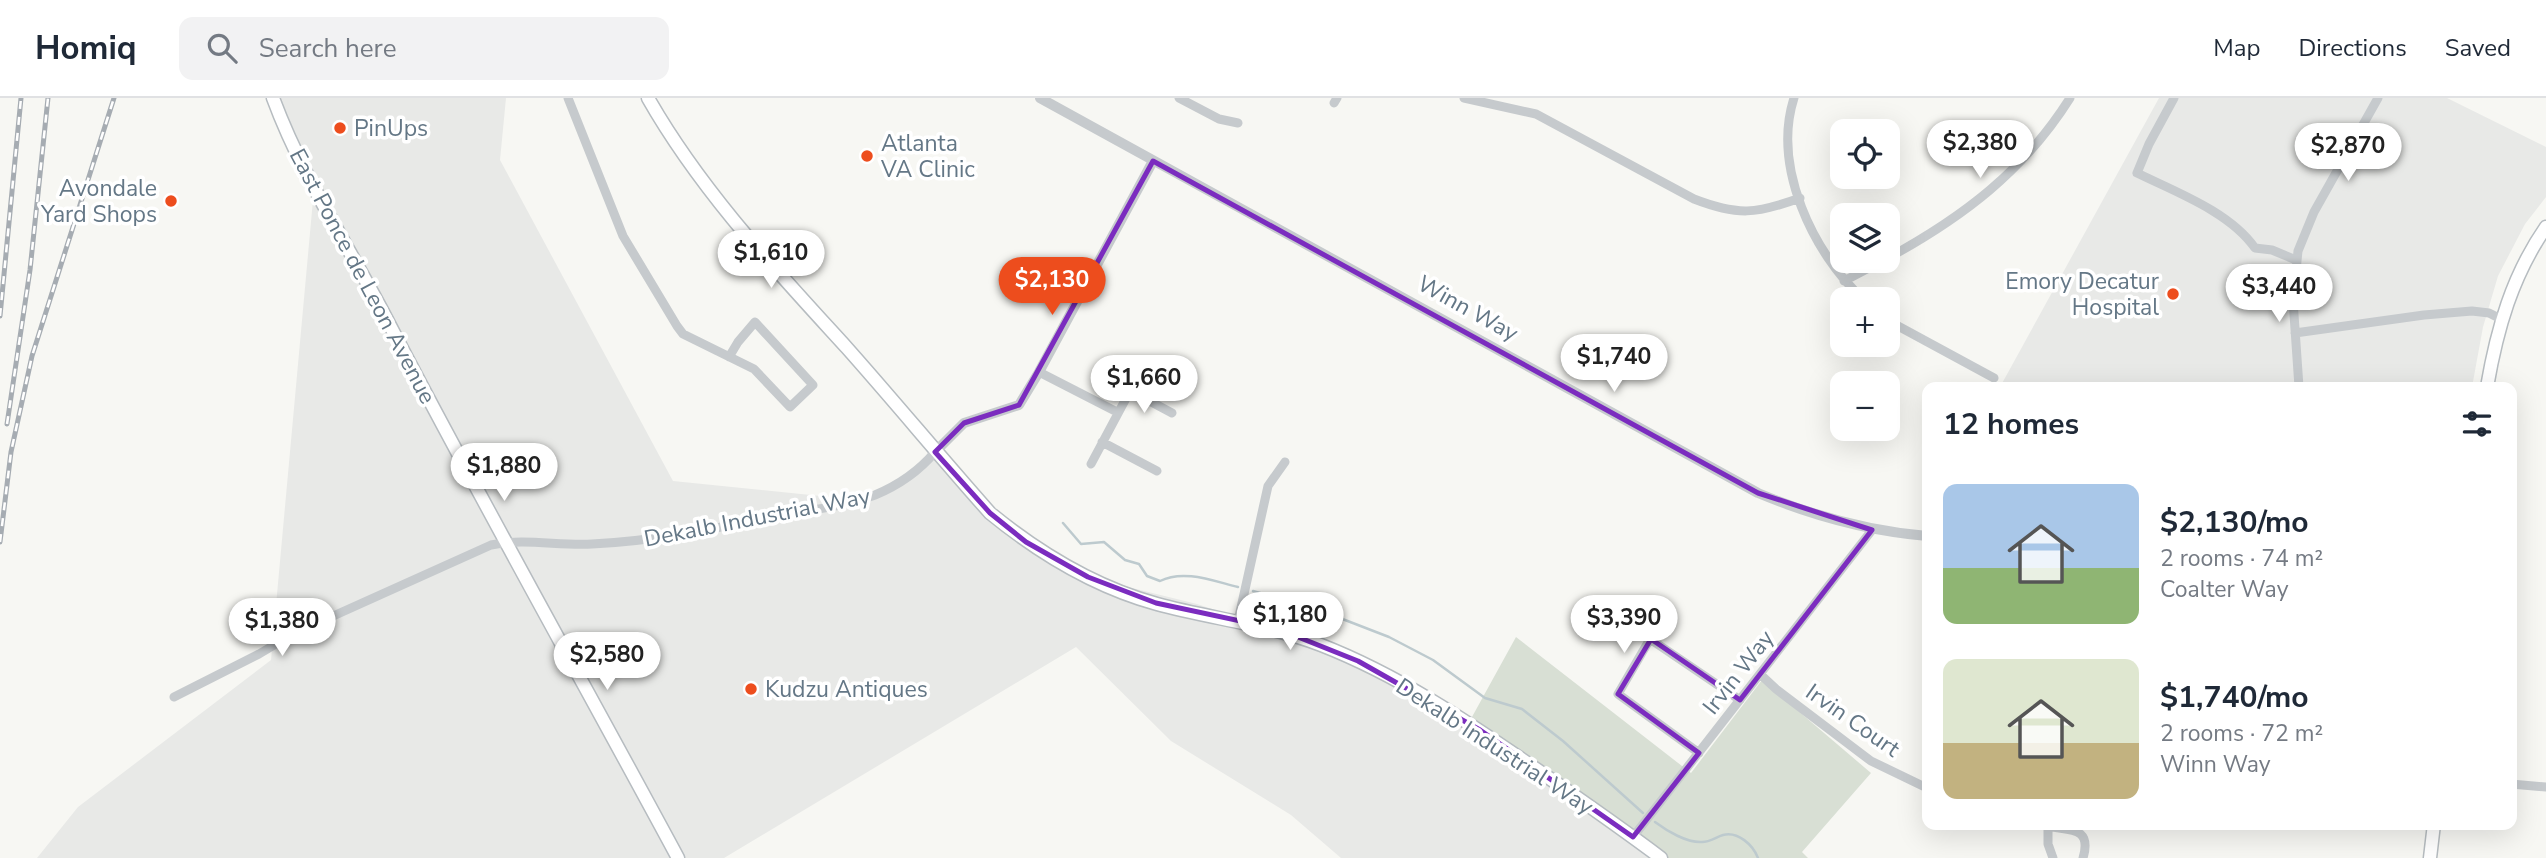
<!DOCTYPE html>
<meta charset="utf-8">
<style>
:root{--surface:#fff;--page:#f2f2f3;--text:#1f2937;--muted:#747a83;--line:#e0e1e3;--accent:#ed4d1d}
body{margin:0;font-family:"Nunito Sans",sans-serif;background:var(--page);color:var(--text);height:100vh;display:flex;flex-direction:column;font-size:26px;white-space:nowrap}
*{box-sizing:border-box;margin:0}
p{font-size:23px;color:var(--muted)}
.icon{flex:none;width:38px;height:38px;fill:none;stroke:currentColor;stroke-width:2;stroke-linecap:round;stroke-linejoin:round}
.map{position:relative;flex:1;overflow:hidden}
.drawer{position:absolute;left:1922px;top:284px;width:595px;height:448px;display:flex;flex-direction:column;background:var(--surface);border-radius:14px;box-shadow:0 7px 28px #0002}
.drawer>*{flex:none}
.controls{position:absolute;left:1830px;top:21px;display:grid;gap:14px}
.controls a{display:grid;place-items:center;width:70px;height:70px;border-radius:14px;background:var(--surface);box-shadow:0 7px 28px #0002;font-size:35px}
.price{position:absolute;translate:-50% -60px;padding:0 16px;border-radius:24px;background:#fff;color:#222;font-size:23px;line-height:46px;filter:drop-shadow(0 2px 4px #0008)}
.price::after{content:'';position:absolute;left:50%;top:42px;width:21px;height:16px;margin-left:-10px;background:inherit;clip-path:polygon(0 0,100% 0,50% 100%)}
.price.on{background:var(--accent);color:#fff}
ul{padding:0;list-style:none}
li{display:flex;align-items:center;gap:21px;height:175px;padding:0 21px}
li span{display:grid;place-items:center;flex:none;width:196px;height:140px;border-radius:14px;color:#555}
li>.icon{margin-inline-start:auto}
span .icon{width:84px;height:84px;fill:#fffc;stroke-width:1}
li b{font-size:30px}
h2{display:flex;justify-content:space-between;align-items:center;height:84px;padding:0 21px;font-size:30px}
header{display:flex;align-items:center;gap:42px;box-sizing:border-box;height:98px;padding:0 35px;background:var(--surface);border-bottom:2px solid var(--line)}
header strong{font-size:33px}
nav{display:flex;gap:38px;margin-inline-start:auto;font-size:24px}
.search{width:490px;height:63px;background:var(--page);display:flex;align-items:center;gap:18px;box-sizing:border-box;padding:0 24px;border-radius:14px;color:var(--muted);font-size:26px}
.map>svg:first-child{display:block}
.built{fill:#e8e9e7}
.green{fill:#d8dfd4}
.lines{fill:none;stroke-linecap:round;stroke-linejoin:round}
.stream{stroke:#bdcace;stroke-width:2.5}
.secondary-casing{stroke:#b6bcc0;stroke-width:15}
.minor{stroke:#c6cacd;stroke-width:9}
.tertiary{stroke:#c6cacd;stroke-width:10}
.secondary{stroke:#fff;stroke-width:12}
.rail-casing{stroke:#a6acb2;stroke-width:5}
.rail{stroke:#fff;stroke-width:2.5;stroke-dasharray:8;stroke-linecap:butt}
.marked{fill:none;stroke:#7b2cbf;stroke-width:5;stroke-linejoin:round}
.poi-dot{fill:#ed4d1d;stroke:#fff;stroke-width:2.5}
.labels{text-anchor:middle;stroke-width:7;stroke-linejoin:round;paint-order:stroke}
.poi-label{font-size:23px;fill:#647786;stroke:#fff;text-anchor:start}
.street-label{font-size:23px;fill:#647786;stroke:#fff}
</style>
<header>
<strong>Homiq</strong>
<div class="search"><svg class="icon" aria-label="search" viewBox="0 0 24 24"><circle cx="10" cy="10" r="6"/><path d="M15 15l6 6"/></svg>Search here</div>
<nav><a>Map</a><a>Directions</a><a>Saved</a></nav>
</header>
<div class="map">
<svg width="2546" height="760" viewBox="0 0 2546 760">
<rect width="100%" height="100%" fill="#f7f7f3"/>
<path class="built" d="M277 0H506L500 62 673 383 869 403 938 354 1021 437 1056 462 1128 489 1197 506 1347 556 1467 628 1660 760H1341L1291 717 1171 643 1076 549 724 760H37L78 709 271 562 314 91Z
M2159 0H2447L2546 49V99L2525 126 2498 178 2483 229 2472 289H2000Z"/>
<path class="green" d="M1516 539 1691 675 1762 582 1871 675 1802 754 1808 760H1660L1467 628Z"/>
<g class="lines">
<path class="stream" d="M1063 425 1081 446 1104 444 1125 462 1139 466 1147 478 1160 483C1184 471 1213 483 1238 489
M1253 493 1314 510 1389 539 1433 562 1485 600 1522 611 1563 643 1643 715
M1655 724C1667 733 1687 745 1702 744 1710 744 1716 739 1723 737 1738 733 1753 747 1758 760"/>
<defs>
<path id="secondary" d="M273 0C301 76 346 144 384 216 479 399 580 578 678 760
M648 0C701 93 775 171 847 250 895 304 942 361 990 415 1039 455 1095 489 1157 506 1212 521 1267 526 1321 547 1398 577 1468 624 1536 671 1578 700 1620 729 1661 760
M2487 289C2497 231 2512 178 2546 129
M2430 760 2434 726"/>
</defs>
<use href="#secondary" class="secondary-casing"/>
<path class="minor" d="M568 0 623 138 677 228 683 236 754 271 790 309 813 287 755 224 738 244 729 259
M1179 0 1219 21 1238 25
M1464 0 1536 16 1694 101C1738 118 1756 116 1800 100
M1794 0C1772 69 1813 155 1863 201
M2174 0 2149 46 2137 75C2176 94 2230 114 2255 150L2272 152 2296 162
M1334 5 1337 0
M1888 160C1963 119 2024 73 2070 0
M1844 183 1882 163
M1888 221 1898 228 1994 280
M2295 235 2424 217 2472 213 2489 215 2501 221
M1039 274 1117 314
M2299 289 2293 202 2298 153 2314 114 2378 0
M1129 292 1172 315
M1102 344 1157 373
M1091 366 1146 263
M1238 523 1268 388 1285 364
M1761 577 1776 591 1871 663 1927 690
M174 599 259 556 291 537 491 447C524 440 559 448 592 446 656 443 719 430 782 417 812 412 846 408 875 397 899 387 919 373 935 354
M1699 655 1618 596 1650 541 1740 602
M2511 686 2546 689
M2042 726C2060 735 2094 723 2083 760
M2048 729V746L2053 760
M1633 739 1872 432"/>
<path class="tertiary" d="M1040 0 1758 395C1813 418 1868 433 1927 438
M935 354 964 325 1019 307 1039 274 1153 63"/>
<use href="#secondary" class="secondary"/>
<defs>
<path id="rail" d="M0 218 21 0
M7 326 30 172 48 0
M0 444 11 354 32 258 114 0"/>
</defs>
<use href="#rail" class="rail-casing"/>
<use href="#rail" class="rail"/>
</g>
<path class="marked" d="M1153 63 1758 395 1872 432 1740 602 1651 541 1618 596 1699 655 1633 739 1480 632 1358 563 1278 531 1156 505 1088 479 1026 444 990 415 935 354 964 325 1019 307Z"/>
<g class="poi-dot">
<circle cx="340" cy="30" r="7"/>
<circle cx="867" cy="58" r="7"/>
<circle cx="171" cy="103" r="7"/>
<circle cx="2173" cy="196" r="7"/>
<circle cx="751" cy="591" r="7"/>
</g>
<g class="labels">
<g class="poi-label">
<text x="354" y="38">PinUps</text>
<text x="881" y="53">Atlanta<tspan x="881" dy="26">VA Clinic</tspan></text>
<text x="157" y="98" text-anchor="end">Avondale<tspan x="157" dy="26">Yard Shops</tspan></text>
<text x="2159" y="191" text-anchor="end">Emory Decatur<tspan x="2159" dy="26">Hospital</tspan></text>
<text x="765" y="599">Kudzu Antiques</text>
</g>
<g class="street-label">
<text transform="translate(363 178) rotate(62)" y="8">East Ponce de Leon Avenue</text>
<text transform="translate(1468 210) rotate(29)" y="8">Winn Way</text>
<text transform="translate(757 419) rotate(-11)" y="8">Dekalb Industrial Way</text>
<text transform="translate(1738 574) rotate(-52)" y="8">Irvin Way</text>
<text transform="translate(1853 622) rotate(35)" y="8">Irvin Court</text>
<text transform="translate(1495 648) rotate(33)" y="8">Dekalb Industrial Way</text>
</g>
</g>
</svg>
<div class="controls">
<a><svg class="icon" aria-label="locate" viewBox="0 0 24 24"><circle cx="12" cy="12" r="6"/><path d="M12 2v4M12 18v4M2 12h4M18 12h4"/></svg></a>
<a><svg class="icon" aria-label="layers" viewBox="0 0 24 24"><path d="M12 4l9 5-9 5-9-5zM3 14l9 5 9-5"/></svg></a>
<a>+</a>
<a>−</a>
</div>
<b class="price" style="left:1980px;top:82px">$2,380</b>
<b class="price" style="left:2348px;top:85px">$2,870</b>
<b class="price" style="left:771px;top:192px">$1,610</b>
<b class="price on" style="left:1052px;top:219px">$2,130</b>
<b class="price" style="left:2279px;top:226px">$3,440</b>
<b class="price" style="left:1614px;top:296px">$1,740</b>
<b class="price" style="left:1144px;top:317px">$1,660</b>
<b class="price" style="left:504px;top:405px">$1,880</b>
<b class="price" style="left:1290px;top:554px">$1,180</b>
<b class="price" style="left:1624px;top:557px">$3,390</b>
<b class="price" style="left:282px;top:560px">$1,380</b>
<b class="price" style="left:607px;top:594px">$2,580</b>
<section class="drawer">
<h2>12 homes<svg class="icon" aria-label="filters" viewBox="0 0 24 24"><path d="M4 7h16M4 17h16"/><circle cx="9" cy="7" r="2"/><circle cx="15" cy="17" r="2"/></svg></h2>
<ul>
<li><span style="background:linear-gradient(#a9c7e8 60%,#8fb573 0)"><svg class="icon" aria-label="home" viewBox="0 0 24 24"><path d="M3 11l9-7 9 7M6 9v11h12V9"/></svg></span><div><b>$2,130/mo</b><p>2 rooms · 74 m²</p><p>Coalter Way</p></div></li>
<li><span style="background:linear-gradient(#dfe7d0 60%,#c2b280 0)"><svg class="icon" aria-label="home" viewBox="0 0 24 24"><path d="M3 11l9-7 9 7M6 9v11h12V9"/></svg></span><div><b>$1,740/mo</b><p>2 rooms · 72 m²</p><p>Winn Way</p></div></li>
</ul>
</section>
</div>
